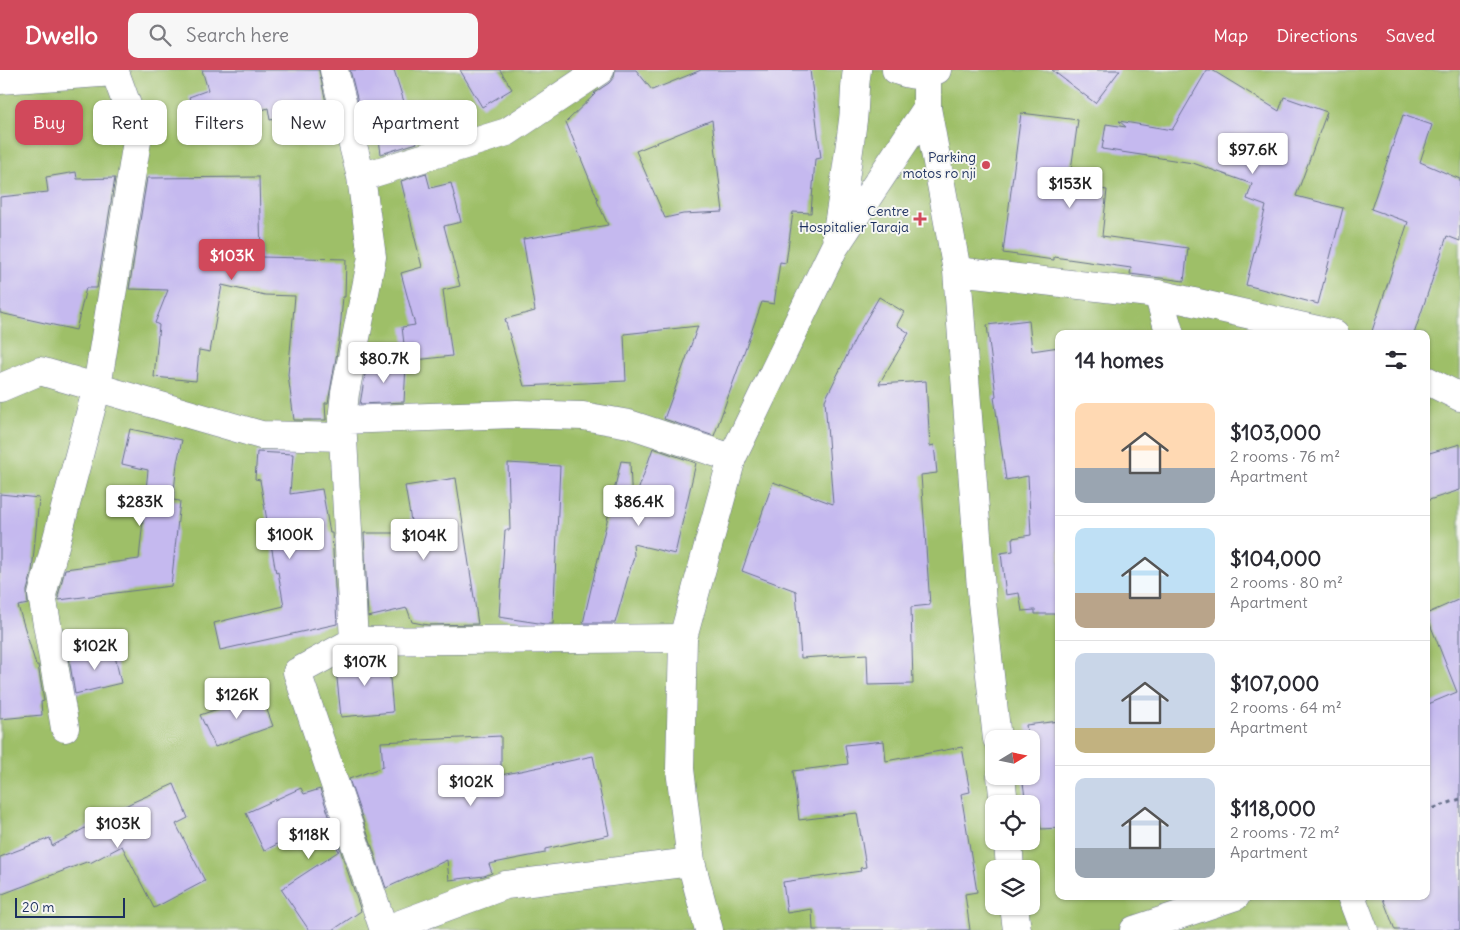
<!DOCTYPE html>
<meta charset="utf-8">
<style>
:root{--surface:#fff;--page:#f7f7f7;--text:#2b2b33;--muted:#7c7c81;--line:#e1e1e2;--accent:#d1495b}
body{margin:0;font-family:Delius,sans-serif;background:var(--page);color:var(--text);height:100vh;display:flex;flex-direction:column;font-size:19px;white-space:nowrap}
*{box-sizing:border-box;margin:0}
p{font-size:16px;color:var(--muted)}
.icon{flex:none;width:28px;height:28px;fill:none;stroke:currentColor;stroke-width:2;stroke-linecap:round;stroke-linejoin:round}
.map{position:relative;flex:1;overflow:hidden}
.side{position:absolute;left:1055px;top:260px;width:375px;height:570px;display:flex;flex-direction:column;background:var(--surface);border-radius:10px;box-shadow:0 1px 4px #0004}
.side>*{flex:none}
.guide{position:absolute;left:15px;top:30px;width:475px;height:45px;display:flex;gap:10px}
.needle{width:32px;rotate:80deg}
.tools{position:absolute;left:985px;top:660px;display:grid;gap:10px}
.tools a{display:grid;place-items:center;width:55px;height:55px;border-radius:10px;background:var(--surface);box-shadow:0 1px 4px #0004;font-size:25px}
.scale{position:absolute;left:15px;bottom:12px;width:110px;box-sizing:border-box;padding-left:5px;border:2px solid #1b2f5e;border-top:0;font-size:14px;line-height:18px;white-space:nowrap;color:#1b2f5e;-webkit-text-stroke:4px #f6f6f2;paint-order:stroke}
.price{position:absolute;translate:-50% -42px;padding:0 11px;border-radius:5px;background:#fff;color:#222;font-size:16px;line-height:32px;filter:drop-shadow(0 1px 2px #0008)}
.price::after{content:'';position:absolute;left:50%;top:30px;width:15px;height:11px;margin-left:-8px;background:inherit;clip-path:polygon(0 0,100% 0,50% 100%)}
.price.on{background:var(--accent);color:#fff}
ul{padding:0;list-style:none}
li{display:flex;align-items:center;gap:15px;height:125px;padding:0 20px}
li+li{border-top:1px solid var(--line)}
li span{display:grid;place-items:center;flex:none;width:140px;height:100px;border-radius:10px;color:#555}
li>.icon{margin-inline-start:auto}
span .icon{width:60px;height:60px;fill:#fffc;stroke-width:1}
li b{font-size:21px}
h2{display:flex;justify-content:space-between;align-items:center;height:60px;padding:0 20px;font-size:21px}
.chip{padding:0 18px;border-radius:10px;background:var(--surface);box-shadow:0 1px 4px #0004;font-size:18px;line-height:45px}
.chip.on{background:var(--accent);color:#fff}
header{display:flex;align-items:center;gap:30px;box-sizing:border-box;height:70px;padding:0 25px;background:var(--accent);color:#fff}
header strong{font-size:24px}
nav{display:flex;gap:28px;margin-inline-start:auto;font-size:18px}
.search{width:350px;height:45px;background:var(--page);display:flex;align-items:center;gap:12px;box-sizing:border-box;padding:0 18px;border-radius:10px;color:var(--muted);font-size:19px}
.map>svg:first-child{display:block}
.green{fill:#9ebf68;stroke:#5c7763;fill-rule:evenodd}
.building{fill:#c5b9ef;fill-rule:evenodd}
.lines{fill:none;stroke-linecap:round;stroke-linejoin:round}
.street-casing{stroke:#67708a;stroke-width:29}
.secondary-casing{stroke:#67708a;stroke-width:29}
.highway-casing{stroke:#67708a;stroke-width:29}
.path{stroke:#67708a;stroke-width:3;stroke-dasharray:4 4;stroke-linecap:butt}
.street{stroke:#fff;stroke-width:28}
.secondary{stroke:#fff;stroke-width:28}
.highway{stroke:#fff;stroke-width:28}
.poi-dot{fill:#d1495b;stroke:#f6f6f2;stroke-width:2}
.labels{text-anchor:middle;stroke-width:4;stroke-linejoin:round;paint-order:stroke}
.poi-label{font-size:14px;fill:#1b2f5e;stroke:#f6f6f2;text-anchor:end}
</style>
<header>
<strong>Dwello</strong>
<div class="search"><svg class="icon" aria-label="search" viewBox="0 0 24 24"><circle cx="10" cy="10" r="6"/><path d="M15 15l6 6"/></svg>Search here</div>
<nav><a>Map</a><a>Directions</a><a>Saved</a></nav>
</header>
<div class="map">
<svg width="1460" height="860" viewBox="0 0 1460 860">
<rect width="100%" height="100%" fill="#f6f6f2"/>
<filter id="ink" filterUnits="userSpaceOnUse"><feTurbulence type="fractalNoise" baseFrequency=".02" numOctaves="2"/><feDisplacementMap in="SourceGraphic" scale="10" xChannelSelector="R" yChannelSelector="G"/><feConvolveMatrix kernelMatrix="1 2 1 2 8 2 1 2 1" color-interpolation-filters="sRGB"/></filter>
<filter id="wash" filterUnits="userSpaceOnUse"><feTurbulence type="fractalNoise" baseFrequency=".0096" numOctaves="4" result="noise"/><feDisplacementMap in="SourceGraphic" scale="20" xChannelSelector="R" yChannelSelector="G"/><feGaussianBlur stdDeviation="1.12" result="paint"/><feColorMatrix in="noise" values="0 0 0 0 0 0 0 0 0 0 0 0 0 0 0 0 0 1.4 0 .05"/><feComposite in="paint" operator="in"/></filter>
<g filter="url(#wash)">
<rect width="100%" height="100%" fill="#f4eadb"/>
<path class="green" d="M0 0H1460V860H0ZM1059 264H1426V826H1059ZM994 669H1031V706H994ZM994 734H1031V771H994ZM994 799H1031V836H994Z"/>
<g id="blocks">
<path class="building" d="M202 0H319L327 37 270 50 268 38 201 62 189 27 208 20Z
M350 0H394L417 73 381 84 376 47 362 48Z
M460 0H500L512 19 482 37Z
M615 0H636L652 20 701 0H810L821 88 815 89 811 143 793 142 786 193 780 192 774 234 762 232 714 366 664 349 698 256 624 264 626 311 524 316 505 249 535 241 523 169 608 155 597 131 598 130 566 52 595 24 594 23 609 13 614 7ZM712 50 723 142 683 144 665 148 636 81Z
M1052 0H1120L1095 33Z
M1207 0H1212L1279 41 1284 27 1327 42 1296 126 1343 138 1318 234 1246 215 1266 136 1247 129 1252 114 1193 93 1102 79 1106 54 1126 57 1119 51 1172 60Z
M1021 43 1078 50 1069 114 1107 120 1102 166 1188 178 1184 211 1130 204 1131 198 1054 187V190L1003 183Z
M1403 45 1432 55 1420 92 1460 109V171L1447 166 1414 264H1371L1408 152 1371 139Z
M76 102 77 109 115 108 97 218H86L76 260 0 243V127L48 122 46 107Z
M426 103 430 118 451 113 461 152 444 156 460 216 443 220 452 286 406 291 402 257 415 255 401 203 422 197 401 111Z
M259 107 261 187 346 189 345 227H343L339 271 328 333H325L326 350H294L288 305 295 226 265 225 222 215 210 282 199 280 196 311 154 307 159 255 155 253 168 220 129 219 147 108Z
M879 227 904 242 897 255 909 263 879 314 926 311 930 376 934 375 937 403 921 405 930 535 911 537 913 614 868 615 867 584 801 588 796 521 742 501 773 412 833 434 825 330 856 267Z
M1029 250 1032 281 1059 277V544H1035V540L1022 541 1019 523 1006 525 1001 483 1013 481 1012 468 1031 465 1028 406 1006 410 994 327 996 326 987 255Z
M367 293 406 295 404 332 360 334Z
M130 359 182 370 177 393 173 430 180 431 171 516 59 530 58 526 65 499 139 489 148 400 122 394Z
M1460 374V420L1426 431V384Z
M653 378 696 393 675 484 633 474 634 486 615 553H583L621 391 630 392 632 438Z
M257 382 293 384 290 424 322 419 330 463H332L337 554 220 580 214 553 284 536 278 502 276 503 260 410 255 409Z
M508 393 560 396 553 554H545L499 547 505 460H510Z
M456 408 478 554 428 555 412 552 407 538 368 547 364 463H413L405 416Z
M0 424 39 428 32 502 27 521 28 534 18 536 36 595H38L44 631 41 632 42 645 0 649Z
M1460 529V860H1395L1382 826H1426V635L1457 622 1426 544Z
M113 577 121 613 75 624 69 588Z
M368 586H388L393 642 341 647 336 599Z
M261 624 273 656 215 677 200 645Z
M1059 651V758L1041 759 1038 738 1031 739V734H1026L1022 706H1033L1031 691V669H1028L1026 655Z
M501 666V705L593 686 609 765 545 779V783L489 794 492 803 484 806 449 810 447 790 386 818 349 709 383 697 381 672Z
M884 671 886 691 962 677 970 722 961 724 977 822 965 824 970 860H813L812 839 787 843 783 812 861 801 860 798 866 797 857 743 799 750 793 701 848 694 845 675Z
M174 714 188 748 176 754 205 811 154 838 122 776 90 793 89 791 0 825V787L50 768 52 776 131 733Z
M301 718 304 724 320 719 361 841 333 860H309L281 819 339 781 321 751 264 781 246 743Z"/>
</g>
</g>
<g filter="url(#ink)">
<use href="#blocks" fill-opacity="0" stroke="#67708a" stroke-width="1"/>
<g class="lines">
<defs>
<path id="street" d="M334 0 361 107 372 187 345 323 342 350 354 571
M0 10 115 2
M927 38 957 201 982 532 997 669
M361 107 507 62 600 0
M957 201 1158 224 1335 264
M1158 224 1170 264
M1426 310 1460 327
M0 318 40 301 261 365 343 367
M342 350 517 344 583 346 629 354 732 388
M65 658 42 525 97 317 138 65 115 2
M1001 706 1004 734
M1008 771 1010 799
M1351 826 1364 860
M1014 836 1017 860
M384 860 297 602 354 571 683 568
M384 860 506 815 691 792
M1134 860 1236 826"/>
<path id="secondary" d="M836 166C843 128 848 89 853 50 855 34 854 17 857 0
M709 860 691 792 680 699 683 568 732 388 834 178 927 38V5"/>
<path id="highway" d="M896 0C910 6 924 7 937 0"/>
</defs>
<use href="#street" class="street-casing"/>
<use href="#secondary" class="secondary-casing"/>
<use href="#highway" class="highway-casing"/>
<path class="path" d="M1426 741 1460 729"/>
<use href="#street" class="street"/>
<use href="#secondary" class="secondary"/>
<use href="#highway" class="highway"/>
</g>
</g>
<g class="poi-dot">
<circle cx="986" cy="95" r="5"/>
<path d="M917.5 141.5h5v5h5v5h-5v5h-5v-5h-5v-5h5z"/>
</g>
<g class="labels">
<g class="poi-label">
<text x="976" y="92">Parking<tspan x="976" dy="16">motos ro nji</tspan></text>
<text x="909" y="146">Centre<tspan x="909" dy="16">Hospitalier Taraja</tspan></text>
</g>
</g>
</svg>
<div class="tools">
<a><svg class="needle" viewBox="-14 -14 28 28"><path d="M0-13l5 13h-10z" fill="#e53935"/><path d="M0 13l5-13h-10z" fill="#7c7c81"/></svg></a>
<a><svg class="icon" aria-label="locate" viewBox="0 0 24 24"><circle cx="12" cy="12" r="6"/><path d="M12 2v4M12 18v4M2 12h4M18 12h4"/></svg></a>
<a><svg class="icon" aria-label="layers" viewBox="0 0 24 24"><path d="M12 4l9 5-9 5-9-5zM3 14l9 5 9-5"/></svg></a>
</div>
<div class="scale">20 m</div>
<b class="price" style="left:1253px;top:105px">$97.6K</b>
<b class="price" style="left:1070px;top:139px">$153K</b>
<b class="price on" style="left:232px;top:211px">$103K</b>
<b class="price" style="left:384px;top:314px">$80.7K</b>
<b class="price" style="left:140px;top:457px">$283K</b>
<b class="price" style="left:639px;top:457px">$86.4K</b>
<b class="price" style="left:290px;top:490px">$100K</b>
<b class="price" style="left:424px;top:491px">$104K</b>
<b class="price" style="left:95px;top:601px">$102K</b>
<b class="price" style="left:365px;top:617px">$107K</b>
<b class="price" style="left:237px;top:650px">$126K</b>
<b class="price" style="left:471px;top:737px">$102K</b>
<b class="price" style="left:118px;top:779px">$103K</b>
<b class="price" style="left:309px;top:790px">$118K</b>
<div class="guide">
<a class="chip on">Buy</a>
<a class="chip">Rent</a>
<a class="chip">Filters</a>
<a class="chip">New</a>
<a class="chip">Apartment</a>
</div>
<section class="side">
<h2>14 homes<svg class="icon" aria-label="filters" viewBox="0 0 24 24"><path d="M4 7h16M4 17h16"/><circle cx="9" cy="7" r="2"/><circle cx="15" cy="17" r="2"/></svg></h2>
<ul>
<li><span style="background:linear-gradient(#ffd9b3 65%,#9aa5b1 0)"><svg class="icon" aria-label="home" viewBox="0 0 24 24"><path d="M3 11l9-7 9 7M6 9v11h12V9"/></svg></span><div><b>$103,000</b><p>2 rooms · 76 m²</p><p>Apartment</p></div></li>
<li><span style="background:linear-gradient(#bfe0f5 65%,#b9a48a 0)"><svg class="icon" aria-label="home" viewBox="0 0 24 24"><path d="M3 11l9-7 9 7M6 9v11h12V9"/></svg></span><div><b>$104,000</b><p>2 rooms · 80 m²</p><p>Apartment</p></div></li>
<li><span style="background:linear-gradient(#c9d6e8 75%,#c2b280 0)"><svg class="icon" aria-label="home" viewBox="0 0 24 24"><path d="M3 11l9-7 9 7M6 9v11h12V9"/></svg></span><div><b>$107,000</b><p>2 rooms · 64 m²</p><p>Apartment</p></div></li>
<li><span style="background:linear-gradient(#c9d6e8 70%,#9aa5b1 0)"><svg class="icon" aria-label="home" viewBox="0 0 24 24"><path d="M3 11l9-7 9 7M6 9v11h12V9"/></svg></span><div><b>$118,000</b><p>2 rooms · 72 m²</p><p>Apartment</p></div></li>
</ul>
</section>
</div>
